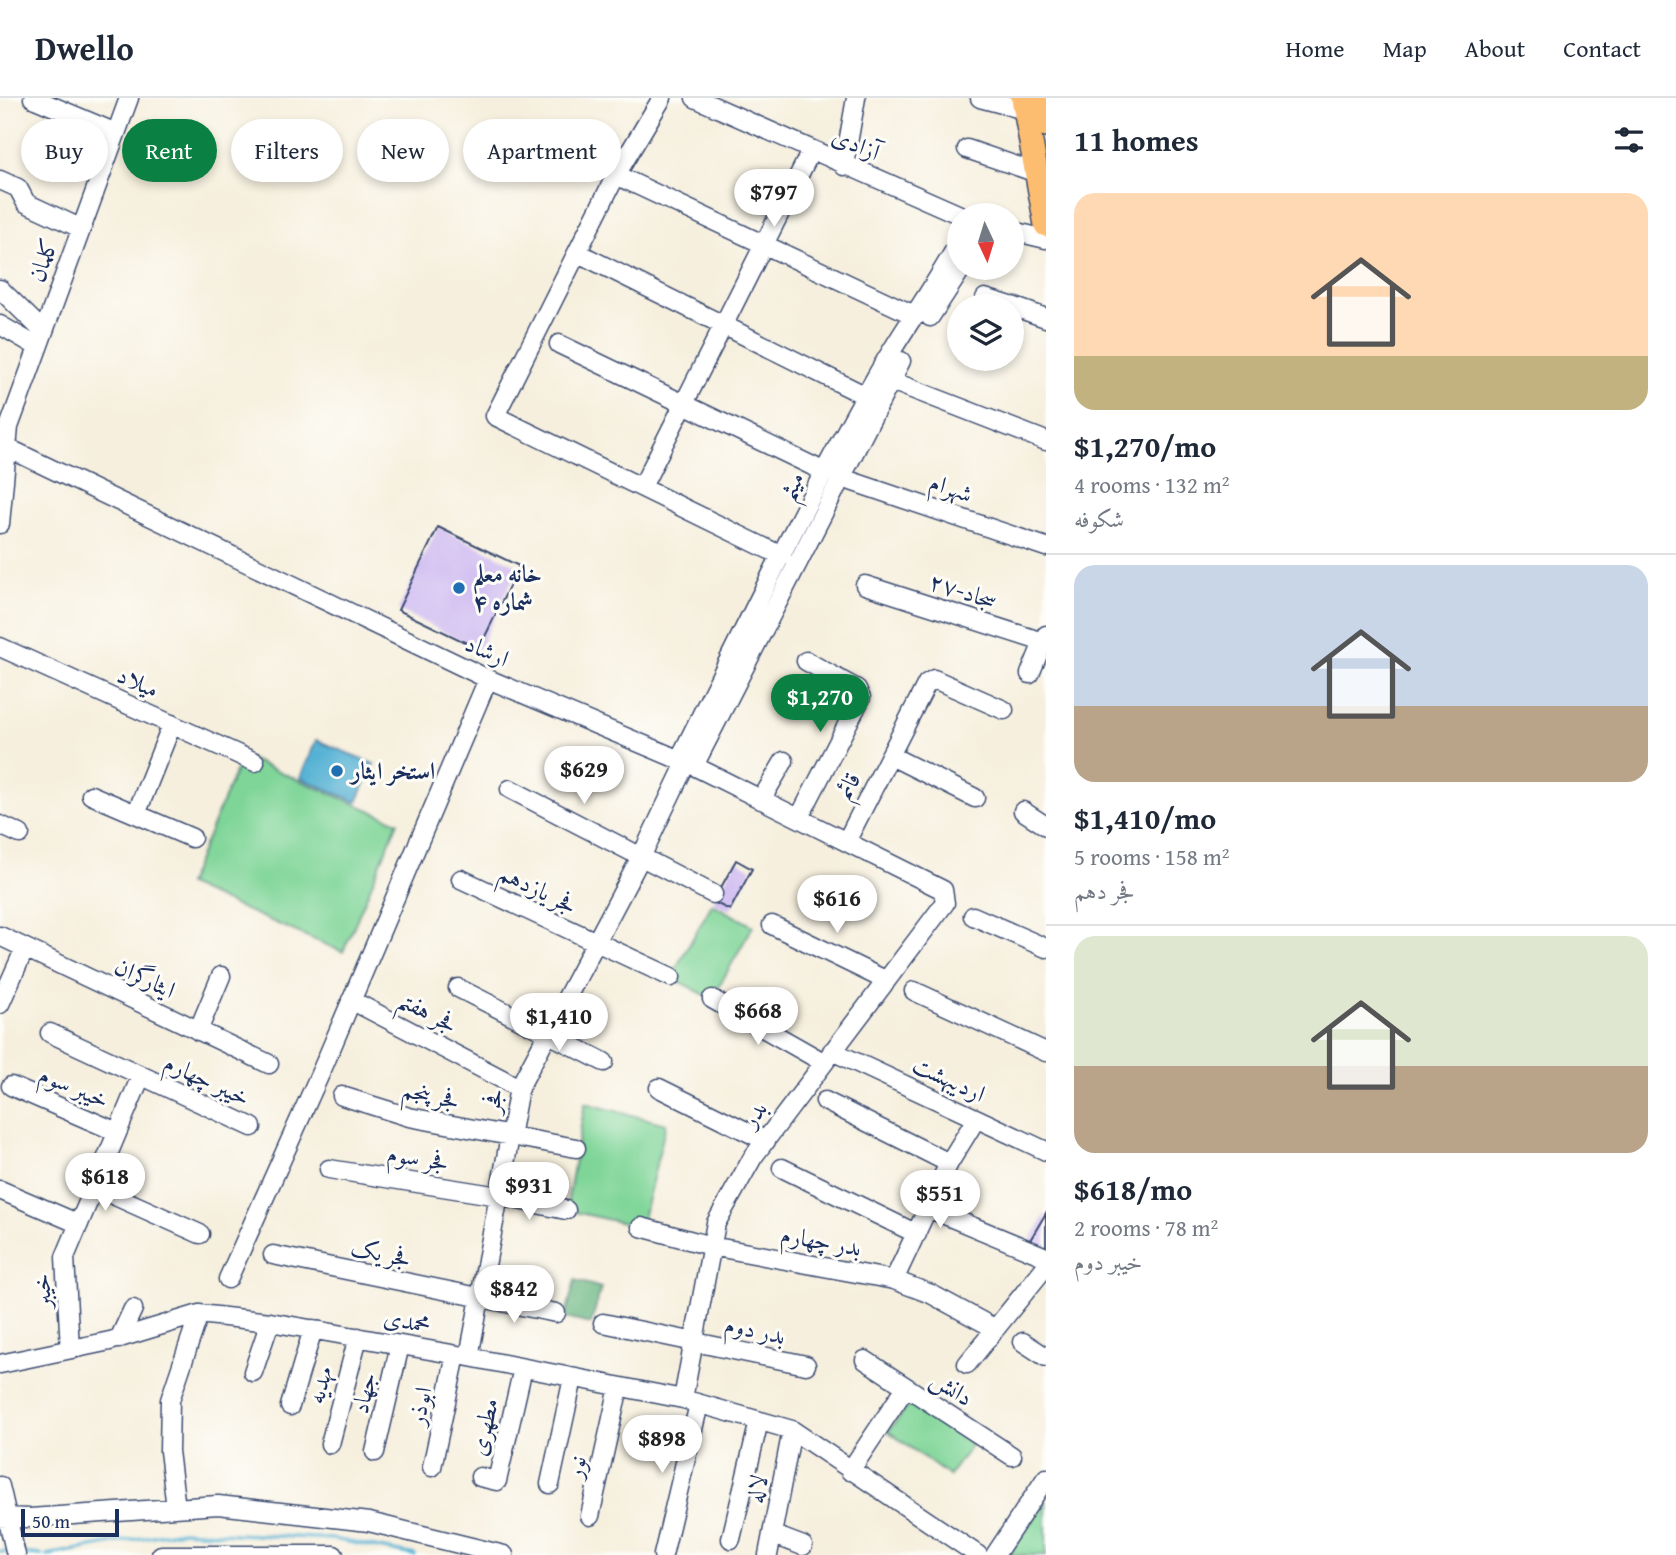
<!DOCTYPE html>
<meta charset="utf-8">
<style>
:root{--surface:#fff;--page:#f2f2f3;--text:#1f2937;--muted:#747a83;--line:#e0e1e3;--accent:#0b8043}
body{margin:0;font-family:"Gentium Book Plus",Amiri,serif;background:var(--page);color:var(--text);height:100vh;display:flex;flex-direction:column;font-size:26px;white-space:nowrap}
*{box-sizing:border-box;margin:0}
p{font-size:23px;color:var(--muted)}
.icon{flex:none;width:38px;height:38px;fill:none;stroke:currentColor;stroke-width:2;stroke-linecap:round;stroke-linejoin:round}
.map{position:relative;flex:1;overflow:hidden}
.drawer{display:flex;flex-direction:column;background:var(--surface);width:630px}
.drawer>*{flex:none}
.banner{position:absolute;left:21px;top:21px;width:665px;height:63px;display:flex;gap:14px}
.needle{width:46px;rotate:176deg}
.buttons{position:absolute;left:947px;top:105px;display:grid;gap:14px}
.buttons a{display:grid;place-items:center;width:77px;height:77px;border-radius:50%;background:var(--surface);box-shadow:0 4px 10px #0003;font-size:35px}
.scale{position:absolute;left:21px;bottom:18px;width:98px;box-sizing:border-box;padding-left:7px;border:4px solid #1b2f5e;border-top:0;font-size:19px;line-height:24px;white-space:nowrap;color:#1b2f5e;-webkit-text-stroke:5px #fdfcf7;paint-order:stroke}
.price{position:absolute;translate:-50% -60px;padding:0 16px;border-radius:24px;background:#fff;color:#222;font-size:23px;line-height:46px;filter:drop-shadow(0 2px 4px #0008)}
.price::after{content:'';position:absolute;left:50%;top:42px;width:21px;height:16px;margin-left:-10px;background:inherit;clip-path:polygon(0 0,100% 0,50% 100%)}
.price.on{background:var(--accent);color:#fff}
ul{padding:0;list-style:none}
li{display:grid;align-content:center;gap:14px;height:371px;padding:0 28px}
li+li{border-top:2px solid var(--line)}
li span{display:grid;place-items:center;height:217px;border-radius:21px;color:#555}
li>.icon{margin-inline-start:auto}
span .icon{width:126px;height:126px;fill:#fffc;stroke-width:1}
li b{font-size:30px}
h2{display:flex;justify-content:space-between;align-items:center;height:84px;padding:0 28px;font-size:30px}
.pill{padding:0 24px;border-radius:32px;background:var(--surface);box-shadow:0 4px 10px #0003;font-size:24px;line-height:63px}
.pill.on{background:var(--accent);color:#fff}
header{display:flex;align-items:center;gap:42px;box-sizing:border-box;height:98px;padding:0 35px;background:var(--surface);border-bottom:2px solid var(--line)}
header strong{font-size:33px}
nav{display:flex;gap:38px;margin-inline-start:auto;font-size:24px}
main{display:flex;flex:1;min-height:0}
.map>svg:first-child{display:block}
.green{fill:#7fd598;stroke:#4d827b;stroke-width:2}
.forest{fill:#67b680;stroke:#41726f;stroke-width:2}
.water{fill:#56b2d4;stroke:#387099;stroke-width:2}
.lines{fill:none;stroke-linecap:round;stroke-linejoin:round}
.stream{stroke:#56b2d4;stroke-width:3.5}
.building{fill:#ccb7f1}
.minor-casing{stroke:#3c4c71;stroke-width:21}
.major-casing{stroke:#3c4c71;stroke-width:26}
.minor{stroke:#fff;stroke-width:18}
.major{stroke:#fcbd6f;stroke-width:23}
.poi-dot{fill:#1f6fb2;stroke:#fdfcf7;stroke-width:2.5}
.labels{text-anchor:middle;stroke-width:6;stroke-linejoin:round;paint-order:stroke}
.street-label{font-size:24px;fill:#1b2f5e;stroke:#fdfcf7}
.poi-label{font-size:24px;font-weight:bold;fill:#1b2f5e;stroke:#fdfcf7;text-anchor:start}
</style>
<header>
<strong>Dwello</strong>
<nav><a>Home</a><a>Map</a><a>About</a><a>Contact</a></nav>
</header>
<main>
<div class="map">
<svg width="1046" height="1457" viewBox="0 0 1046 1457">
<rect width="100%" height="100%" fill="#fdfcf7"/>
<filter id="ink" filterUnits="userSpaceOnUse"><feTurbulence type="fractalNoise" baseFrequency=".0143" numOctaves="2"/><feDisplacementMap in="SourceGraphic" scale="14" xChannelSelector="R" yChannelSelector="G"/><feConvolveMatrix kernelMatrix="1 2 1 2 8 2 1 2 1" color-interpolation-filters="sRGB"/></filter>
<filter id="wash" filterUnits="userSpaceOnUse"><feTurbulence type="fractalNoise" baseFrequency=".00686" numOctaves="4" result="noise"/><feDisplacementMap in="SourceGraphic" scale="28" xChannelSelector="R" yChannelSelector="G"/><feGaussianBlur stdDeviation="1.57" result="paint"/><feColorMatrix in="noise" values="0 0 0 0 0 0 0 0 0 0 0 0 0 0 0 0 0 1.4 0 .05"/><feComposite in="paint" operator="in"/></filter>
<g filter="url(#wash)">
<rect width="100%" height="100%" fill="#f6efdd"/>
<path class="green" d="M242 658 398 724 343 854 187 787Z
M712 806 753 828 712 901 671 879Z
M585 1005 666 1026 641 1129 566 1112Z
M911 1305 972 1346 949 1378 888 1333Z
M1046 1403V1457H1009Z"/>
<path class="forest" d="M575 1182 601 1190 591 1226 565 1220Z"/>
<path class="water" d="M316 642 374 666 357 704 300 680Z"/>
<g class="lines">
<path class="stream" d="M0 1453 9 1454
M20 1455 42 1457
M47 1457 181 1433 333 1441 415 1457"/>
</g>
<g id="blocks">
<path class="building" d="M438 429 519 468 479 551 398 512Z
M736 762 752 771 730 812 713 804Z
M1046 1115V1154L1029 1144Z"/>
</g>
</g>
<g filter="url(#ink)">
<use href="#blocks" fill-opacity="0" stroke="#3c4c71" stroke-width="2"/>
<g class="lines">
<defs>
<path id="minor" d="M33 0 116 35
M662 0 616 77 495 318 782 458
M695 0 960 117
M980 0 1025 12
M967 51 1037 75
M844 68 856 0
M616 77 916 218
M0 82 18 90 26 105 80 130
M1012 133 1046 141
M578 155 866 298
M0 191 43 233
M985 200 1011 208
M1012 208 1046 220
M930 219 962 170
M0 227 38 249
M559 246 825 374
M889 282 1046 343
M8 350 488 581 694 668 943 792 945 805 753 1059 716 1125 683 1301
M839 379 1046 449
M642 389 811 53
M0 426 9 329 129 0
M865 487 1046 545
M0 549 255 664
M1030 576 1046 537
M891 658 975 700
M679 662C743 534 805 404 876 279 902 233 934 190 959 144
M694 668 901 263
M510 691 713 796
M91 697 192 740
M761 702 784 663
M1023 713 1046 728
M137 714 172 626
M799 720 861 600 857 591 806 563
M0 727 20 736
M847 742 927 585 934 581 1004 612
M461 781 671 879
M973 818 1046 850
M772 827 885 882
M0 838 269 966
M458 890 604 964
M914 893 1046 954
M712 901 823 964
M351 902 519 990
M0 906 25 850
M198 933 221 878
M50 935 252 1029
M832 953 1046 1053
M11 988 117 1034
M659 990 766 1043
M342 998 409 1019 576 1050
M825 1003 949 1065
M782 1070 917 1136
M329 1071 499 1098 566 1112
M95 1089 200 1136
M0 1092 79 1126
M928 1110 1046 1159
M641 1129 711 1148 894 1182 931 1196 994 1230
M273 1157 556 1215
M228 1181 324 967 488 581
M894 1182 949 1065 976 1021
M603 1225 806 1267
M119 1241 133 1211
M1023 1244 1046 1259
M70 1251 65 1159 141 978
M469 1259 519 990 641 759 686 665
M865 1262 1012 1358
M0 1266 110 1243 199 1216 270 1224 469 1259 683 1301 792 1332 978 1457
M967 1266 1046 1168
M253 1274 270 1224
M290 1308 313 1231
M330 1346 358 1239
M375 1354 400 1247
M432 1369 456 1257
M850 1373 906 1289
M480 1379 497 1383 523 1270
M550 1386 573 1280
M0 1388 16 1457
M176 1410 169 1353 170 1302 199 1216
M590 1418 619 1289
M0 1419 30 1420 218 1407 369 1424 504 1457
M774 1437 803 1448
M731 1441 759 1323
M161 1457H334
M663 1457 699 1306
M768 1457 792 1332
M995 1457 1046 1380"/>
<path id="major" d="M1023 0 1046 127
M1041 0 1046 27"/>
</defs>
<use href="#minor" class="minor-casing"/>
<use href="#major" class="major-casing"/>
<use href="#minor" class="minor"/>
<use href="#major" class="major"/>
</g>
</g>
<g class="poi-dot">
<circle cx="459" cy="490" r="7"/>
<circle cx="337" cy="673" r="7"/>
</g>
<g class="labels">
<g class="street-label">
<text transform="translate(856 46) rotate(23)" y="8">آزادی</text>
<text transform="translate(43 162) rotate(-70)" y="8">کلمان</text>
<text transform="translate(791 388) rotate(-63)" y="8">میثم</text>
<text transform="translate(951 390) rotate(19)" y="8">شهرام</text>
<text transform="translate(963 493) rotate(18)" y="8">۲۷-سجاد</text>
<text transform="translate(487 553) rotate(24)" y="8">ارشاد</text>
<text transform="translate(138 584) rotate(24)" y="8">میلاد</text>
<text transform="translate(848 688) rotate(-62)" y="8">قائم</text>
<text transform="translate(538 791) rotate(26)" y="8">فجر یازدهم</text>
<text transform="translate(145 880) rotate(25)" y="8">ایثارگران</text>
<text transform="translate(428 914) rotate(28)" y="8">فجر هفتم</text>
<text transform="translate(949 981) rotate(25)" y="8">اردیبهشت</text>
<text transform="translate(207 982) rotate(25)" y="8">خیبر چهارم</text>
<text transform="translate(74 989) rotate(23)" y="8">خیبر سوم</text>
<text transform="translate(431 997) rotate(13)" y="8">فجر پنجم</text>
<text transform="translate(493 1002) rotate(-77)" y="8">فجر</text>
<text transform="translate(754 1016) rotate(-54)" y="8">بدر</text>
<text transform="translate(418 1060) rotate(9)" y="8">فجر سوم</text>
<text transform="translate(821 1143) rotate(10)" y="8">بدر چهارم</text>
<text transform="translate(381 1155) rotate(12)" y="8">فجر یک</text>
<text transform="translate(42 1193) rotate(-93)" y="8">خیبر</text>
<text transform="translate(407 1223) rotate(10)" y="8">محمدی</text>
<text transform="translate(755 1232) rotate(12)" y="8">بدر دوم</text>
<text transform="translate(320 1287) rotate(-75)" y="8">مهدیه</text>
<text transform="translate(952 1290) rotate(33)" y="8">دانش</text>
<text transform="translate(364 1295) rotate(-77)" y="8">جهاد</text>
<text transform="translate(420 1308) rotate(-78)" y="8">ابوذر</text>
<text transform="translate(484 1329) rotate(-77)" y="8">مطهری</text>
<text transform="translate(576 1369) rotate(-78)" y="8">نور</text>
<text transform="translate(757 1391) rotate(-80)" y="8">لاله</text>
</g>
<g class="poi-label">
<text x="473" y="484">خانه معلم<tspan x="473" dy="28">شماره ۴</tspan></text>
<text x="351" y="681">استخر ایثار</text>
</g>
</g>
</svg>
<div class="buttons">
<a><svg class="needle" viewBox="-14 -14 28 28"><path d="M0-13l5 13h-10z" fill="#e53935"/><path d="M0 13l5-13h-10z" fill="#747a83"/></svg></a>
<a><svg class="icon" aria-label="layers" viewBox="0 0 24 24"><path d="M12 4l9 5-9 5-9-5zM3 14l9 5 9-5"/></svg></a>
</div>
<div class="scale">50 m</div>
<b class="price" style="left:774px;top:131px">$797</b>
<b class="price on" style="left:820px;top:636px">$1,270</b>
<b class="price" style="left:584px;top:708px">$629</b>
<b class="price" style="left:837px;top:837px">$616</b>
<b class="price" style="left:758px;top:949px">$668</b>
<b class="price" style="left:559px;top:955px">$1,410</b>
<b class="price" style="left:105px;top:1115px">$618</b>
<b class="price" style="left:529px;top:1124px">$931</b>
<b class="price" style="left:940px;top:1132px">$551</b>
<b class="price" style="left:514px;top:1227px">$842</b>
<b class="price" style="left:662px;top:1377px">$898</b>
<div class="banner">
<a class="pill">Buy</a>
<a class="pill on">Rent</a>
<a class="pill">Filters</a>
<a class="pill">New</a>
<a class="pill">Apartment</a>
</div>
</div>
<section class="drawer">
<h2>11 homes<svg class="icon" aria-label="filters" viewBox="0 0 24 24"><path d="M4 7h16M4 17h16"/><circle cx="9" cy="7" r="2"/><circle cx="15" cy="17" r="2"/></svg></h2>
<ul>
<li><span style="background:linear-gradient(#ffd9b3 75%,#c2b280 0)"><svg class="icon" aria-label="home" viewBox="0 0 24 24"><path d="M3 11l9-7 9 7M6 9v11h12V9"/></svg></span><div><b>$1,270/mo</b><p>4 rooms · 132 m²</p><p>شکوفه</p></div></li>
<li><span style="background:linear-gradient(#c9d6e8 65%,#b9a48a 0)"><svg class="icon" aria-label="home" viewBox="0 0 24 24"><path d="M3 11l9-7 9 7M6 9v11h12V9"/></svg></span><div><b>$1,410/mo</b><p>5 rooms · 158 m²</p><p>فجر دهم</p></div></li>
<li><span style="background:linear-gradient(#dfe7d0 60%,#b9a48a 0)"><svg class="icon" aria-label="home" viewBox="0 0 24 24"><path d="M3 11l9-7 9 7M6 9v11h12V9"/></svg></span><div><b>$618/mo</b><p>2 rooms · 78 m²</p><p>خیبر دوم</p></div></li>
</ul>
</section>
</main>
